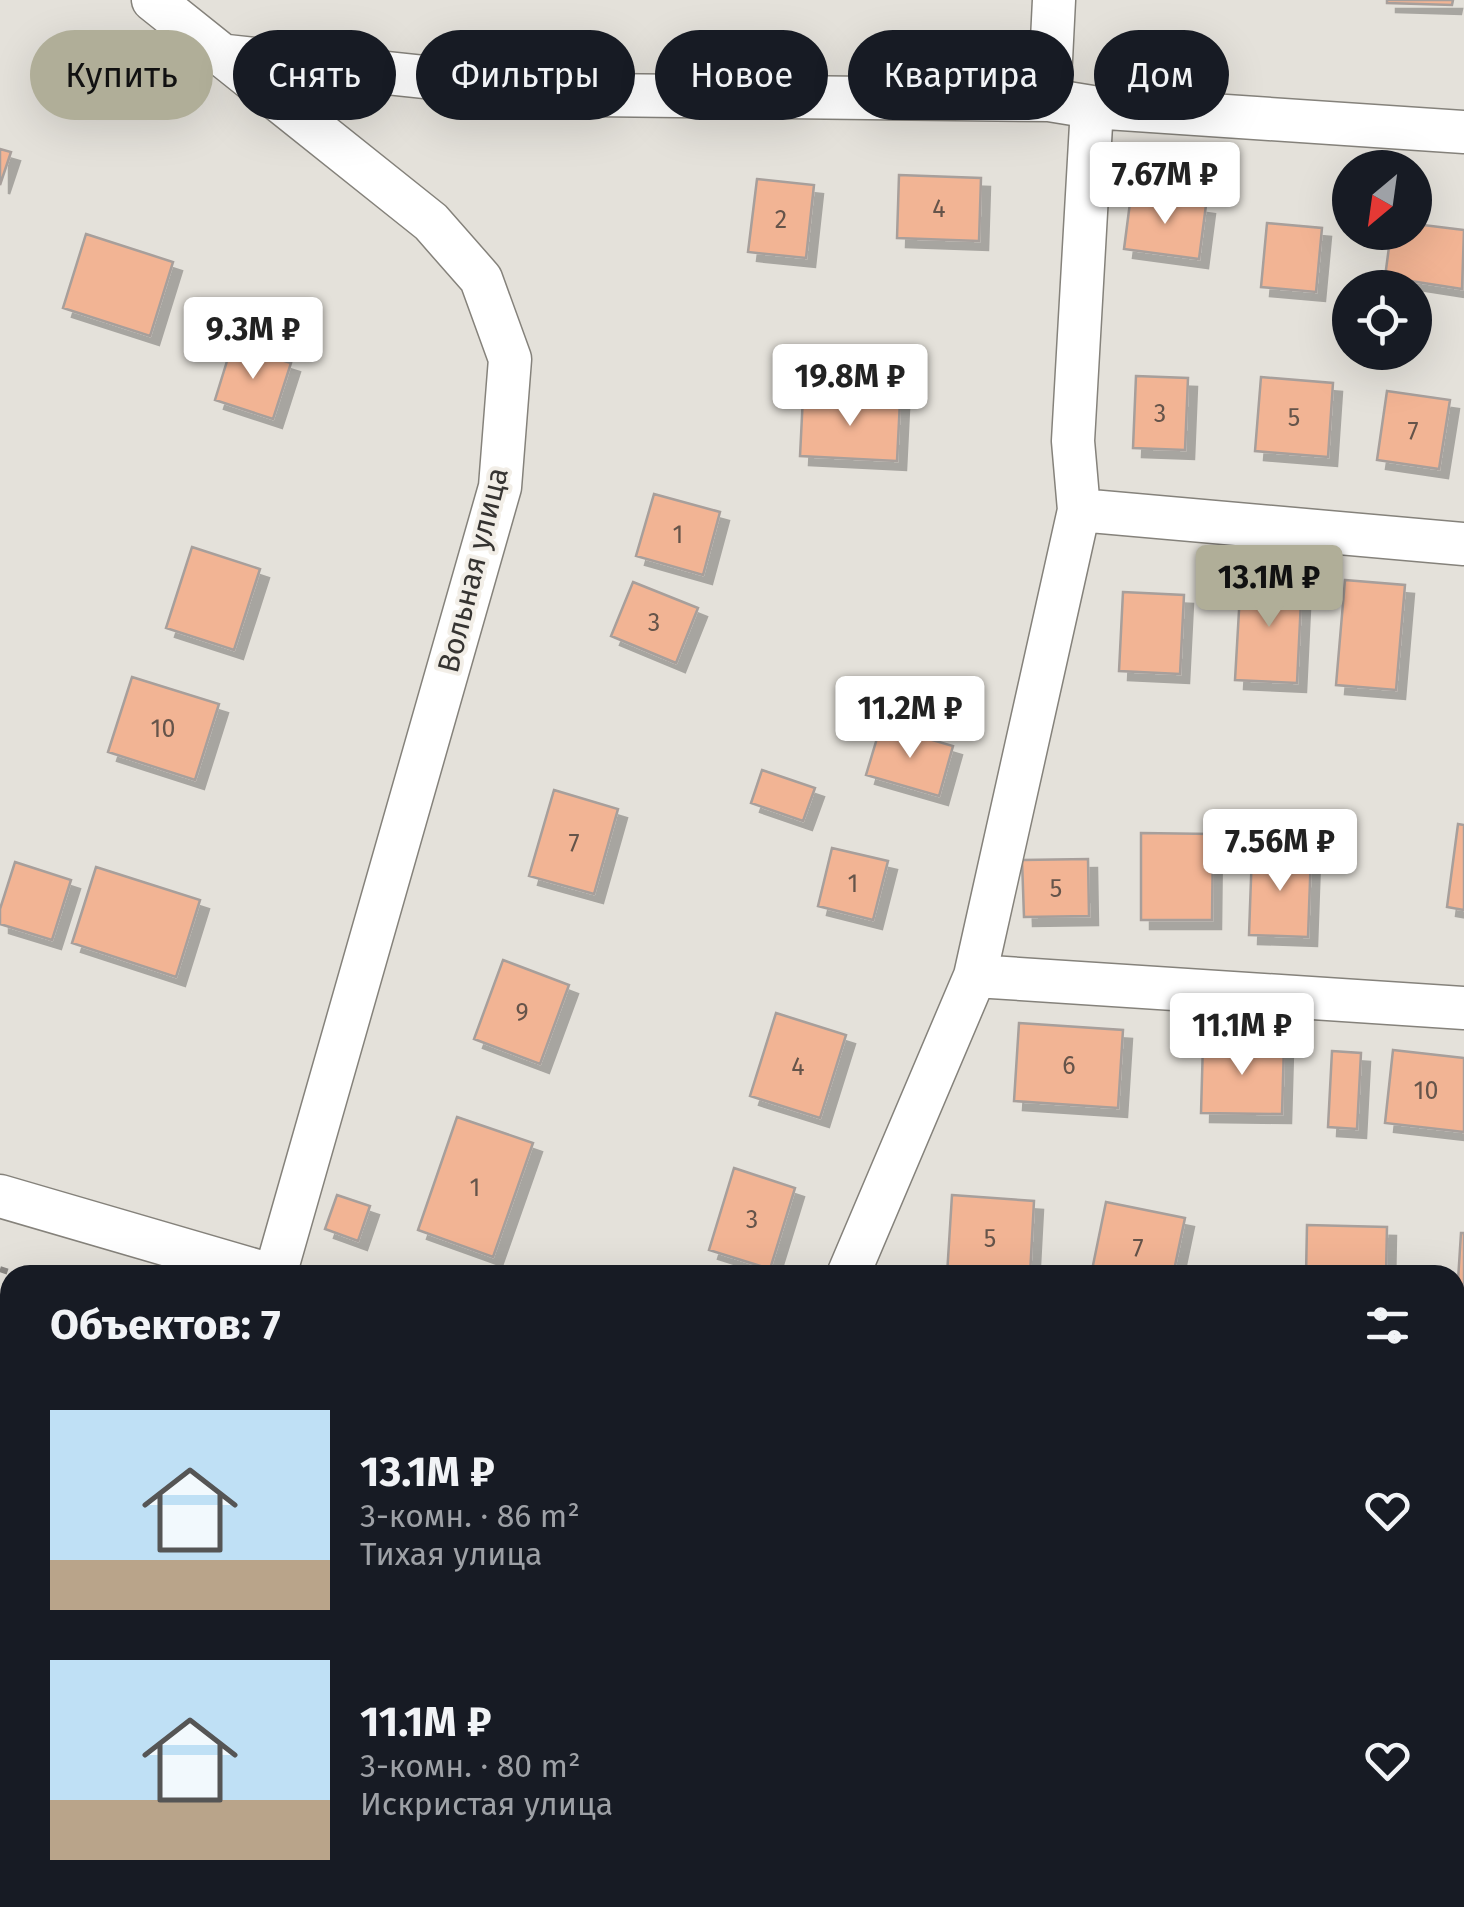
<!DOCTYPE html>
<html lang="ru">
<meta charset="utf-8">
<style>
:root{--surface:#171b24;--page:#20242c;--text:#f1f3f6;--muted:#9ea1a6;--accent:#b0ae98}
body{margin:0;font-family:"Fira Sans",sans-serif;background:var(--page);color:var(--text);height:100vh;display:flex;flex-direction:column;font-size:38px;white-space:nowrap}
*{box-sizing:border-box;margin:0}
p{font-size:32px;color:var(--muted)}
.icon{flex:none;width:55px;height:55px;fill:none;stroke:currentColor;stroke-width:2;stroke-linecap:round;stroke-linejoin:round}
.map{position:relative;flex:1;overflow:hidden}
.details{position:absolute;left:0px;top:1265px;width:1465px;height:642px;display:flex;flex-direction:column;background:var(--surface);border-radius:30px 30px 0 0;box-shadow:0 10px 40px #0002}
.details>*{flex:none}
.guide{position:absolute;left:30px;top:30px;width:1405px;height:90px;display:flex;gap:20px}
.needle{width:65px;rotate:209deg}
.buttons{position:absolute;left:1332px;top:150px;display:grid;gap:20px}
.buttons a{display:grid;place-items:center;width:100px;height:100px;border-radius:50%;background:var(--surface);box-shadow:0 10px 40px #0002;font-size:50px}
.price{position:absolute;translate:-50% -85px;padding:0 22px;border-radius:10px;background:#fff;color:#222;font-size:32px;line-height:65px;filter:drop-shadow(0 2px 5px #0008)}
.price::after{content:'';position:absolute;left:50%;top:60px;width:30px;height:22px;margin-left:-15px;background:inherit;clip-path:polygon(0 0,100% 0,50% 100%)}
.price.current{background:var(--accent);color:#111}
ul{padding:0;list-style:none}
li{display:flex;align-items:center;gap:30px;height:250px;padding:0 50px}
li span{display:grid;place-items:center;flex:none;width:280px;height:200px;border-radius:0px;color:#555}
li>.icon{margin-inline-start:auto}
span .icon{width:120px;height:120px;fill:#fffc;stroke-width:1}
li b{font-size:42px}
h2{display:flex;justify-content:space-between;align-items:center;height:120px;padding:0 50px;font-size:42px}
.pill{padding:0 35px;border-radius:45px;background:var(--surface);box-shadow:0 10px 40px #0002;font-size:35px;line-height:90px}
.pill.current{background:var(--accent);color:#111}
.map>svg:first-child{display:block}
.building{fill:#f2b494;stroke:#a79f9b;stroke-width:2.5;filter:url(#shadow)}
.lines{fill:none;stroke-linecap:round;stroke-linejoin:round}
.minor-casing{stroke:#85827b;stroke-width:45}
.path{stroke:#898682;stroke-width:6;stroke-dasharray:8 5;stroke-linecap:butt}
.minor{stroke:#fff;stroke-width:42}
.labels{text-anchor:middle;stroke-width:8;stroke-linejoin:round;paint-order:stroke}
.number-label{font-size:25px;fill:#65544a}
.street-label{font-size:30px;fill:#363432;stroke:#f2eee7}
</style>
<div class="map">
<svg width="1464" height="1907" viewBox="0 0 1464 1907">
<defs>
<filter id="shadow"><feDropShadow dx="9" dy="9" stdDeviation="0" flood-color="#0004"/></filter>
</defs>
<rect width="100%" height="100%" fill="#e4e1da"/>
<path class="building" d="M1387 0H1453L1452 5 1387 3Z
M0 149 11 152 0 185Z
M899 175 981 178 979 241 897 238Z
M757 179 814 185 806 258 748 252Z
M1131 195 1206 205 1199 259 1124 249Z
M1267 223 1322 228 1316 292 1261 287Z
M1415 224 1464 230 1462 289 1385 277 1391 232H1415Z
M86 234 173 262 150 336 63 308Z
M232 345 291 363 273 419 215 400Z
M1136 376 1188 378 1185 450 1133 448Z
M1261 377 1333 383 1328 457 1255 451Z
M1387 391 1450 400 1439 469 1377 460Z
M803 396 900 401 897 461 800 456Z
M654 494 720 512 703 575 636 556Z
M192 547 260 569 234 650 166 628Z
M1241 576 1302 580 1297 683 1235 680Z
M1345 580 1405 585 1396 690 1336 685Z
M633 582 698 608 676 663 611 636Z
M1123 592 1184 595 1180 674 1119 671Z
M132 677 219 704 195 780 108 752Z
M881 725 953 746 939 796 866 775Z
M762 770 815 788 803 821 751 803Z
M554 790 618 809 594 894 529 876Z
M1458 824 1464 825V910L1447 907Z
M1141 833 1213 834 1212 920H1141Z
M832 848 888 861 873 920 818 906Z
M1252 851 1311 853 1308 937 1249 935Z
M1088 859 1089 916 1024 917 1022 860Z
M15 862 71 880 52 940 0 924V909Z
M96 867 200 900 176 977 72 943Z
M503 960 569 985 540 1064 474 1039Z
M776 1013 846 1035 820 1118 750 1096Z
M1019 1023 1123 1030 1118 1108 1014 1101Z
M1203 1043 1284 1044 1282 1114 1201 1113Z
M1393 1050 1464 1058V1132L1385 1123Z
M1332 1051 1361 1053 1357 1129 1328 1127Z
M457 1117 533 1143 493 1257 418 1230Z
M734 1168 795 1188 770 1269 709 1250Z
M337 1195 370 1206 358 1241 325 1229Z
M952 1195 1034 1201 1030 1275H947Z
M1106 1202 1185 1218 1173 1275H1091Z
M1307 1225 1387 1227 1386 1275H1306Z
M1461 1233H1464V1313L1456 1312Z
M1455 1439H1464V1531H1455Z
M818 1898H897L896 1907H818Z
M985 1898H1031L1030 1903Z"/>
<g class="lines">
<defs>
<path id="minor" d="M153 0 431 222 481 279 510 359 500 487 275 1275
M227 56 593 95 1049 100 1092 107 1464 132
M1049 100 1054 0
M1079 510 1464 544
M975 976 1464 1008
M0 1196 271 1275
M848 1275 975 976 1079 510 1073 441 1092 107
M1455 1377 1464 1378
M1455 1863 1464 1843
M74 1907 77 1898
M674 1907 676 1898
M1439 1907 1443 1898"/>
</defs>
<use href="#minor" class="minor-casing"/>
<path class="path" d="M0 1269 18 1275"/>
<use href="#minor" class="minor"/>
</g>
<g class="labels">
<g class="number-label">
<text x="939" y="217">4</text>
<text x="781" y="228">2</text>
<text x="1160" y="422">3</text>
<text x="1294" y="426">5</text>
<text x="1413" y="439">7</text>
<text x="678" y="543">1</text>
<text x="654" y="631">3</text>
<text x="163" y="737">10</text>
<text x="574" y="851">7</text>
<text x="853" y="892">1</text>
<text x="1056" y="897">5</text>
<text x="522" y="1021">9</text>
<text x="1069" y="1074">6</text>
<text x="798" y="1075">4</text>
<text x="1426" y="1099">10</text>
<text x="475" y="1196">1</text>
<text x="752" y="1228">3</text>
<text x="990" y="1247">5</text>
<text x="1138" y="1256">7</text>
</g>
<g class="street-label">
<text transform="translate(473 570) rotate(-76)" y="10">Вольная улица</text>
</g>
</g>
</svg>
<div class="buttons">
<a><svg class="needle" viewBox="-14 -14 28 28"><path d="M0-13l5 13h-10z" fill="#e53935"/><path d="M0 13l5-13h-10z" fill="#9ea1a6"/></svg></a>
<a><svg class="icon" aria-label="locate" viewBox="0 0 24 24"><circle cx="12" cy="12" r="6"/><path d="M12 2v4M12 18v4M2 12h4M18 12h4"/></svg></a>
</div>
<b class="price" style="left:1165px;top:227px">7.67M ₽</b>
<b class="price" style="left:253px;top:382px">9.3M ₽</b>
<b class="price" style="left:850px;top:429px">19.8M ₽</b>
<b class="price current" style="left:1269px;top:630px">13.1M ₽</b>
<b class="price" style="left:910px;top:761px">11.2M ₽</b>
<b class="price" style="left:1280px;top:894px">7.56M ₽</b>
<b class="price" style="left:1242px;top:1078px">11.1M ₽</b>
<div class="guide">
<a class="pill current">Купить</a>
<a class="pill">Снять</a>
<a class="pill">Фильтры</a>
<a class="pill">Новое</a>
<a class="pill">Квартира</a>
<a class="pill">Дом</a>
</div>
<section class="details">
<h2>Объектов: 7<svg class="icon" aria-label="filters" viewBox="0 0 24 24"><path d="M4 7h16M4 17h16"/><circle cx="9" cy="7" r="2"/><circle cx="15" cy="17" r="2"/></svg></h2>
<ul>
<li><span style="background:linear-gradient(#bfe0f5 75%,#b9a48a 0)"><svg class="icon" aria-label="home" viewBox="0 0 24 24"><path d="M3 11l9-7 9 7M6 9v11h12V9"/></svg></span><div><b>13.1M ₽</b><p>3-комн. · 86 m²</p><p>Тихая улица</p></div><svg class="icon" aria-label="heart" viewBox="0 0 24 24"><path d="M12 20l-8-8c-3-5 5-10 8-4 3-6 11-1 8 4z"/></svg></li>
<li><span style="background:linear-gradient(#bfe0f5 70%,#b9a48a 0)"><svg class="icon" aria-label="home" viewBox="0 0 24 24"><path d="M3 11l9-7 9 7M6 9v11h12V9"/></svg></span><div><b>11.1M ₽</b><p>3-комн. · 80 m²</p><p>Искристая улица</p></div><svg class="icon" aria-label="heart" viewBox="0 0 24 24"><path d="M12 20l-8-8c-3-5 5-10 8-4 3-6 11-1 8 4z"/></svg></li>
</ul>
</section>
</div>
